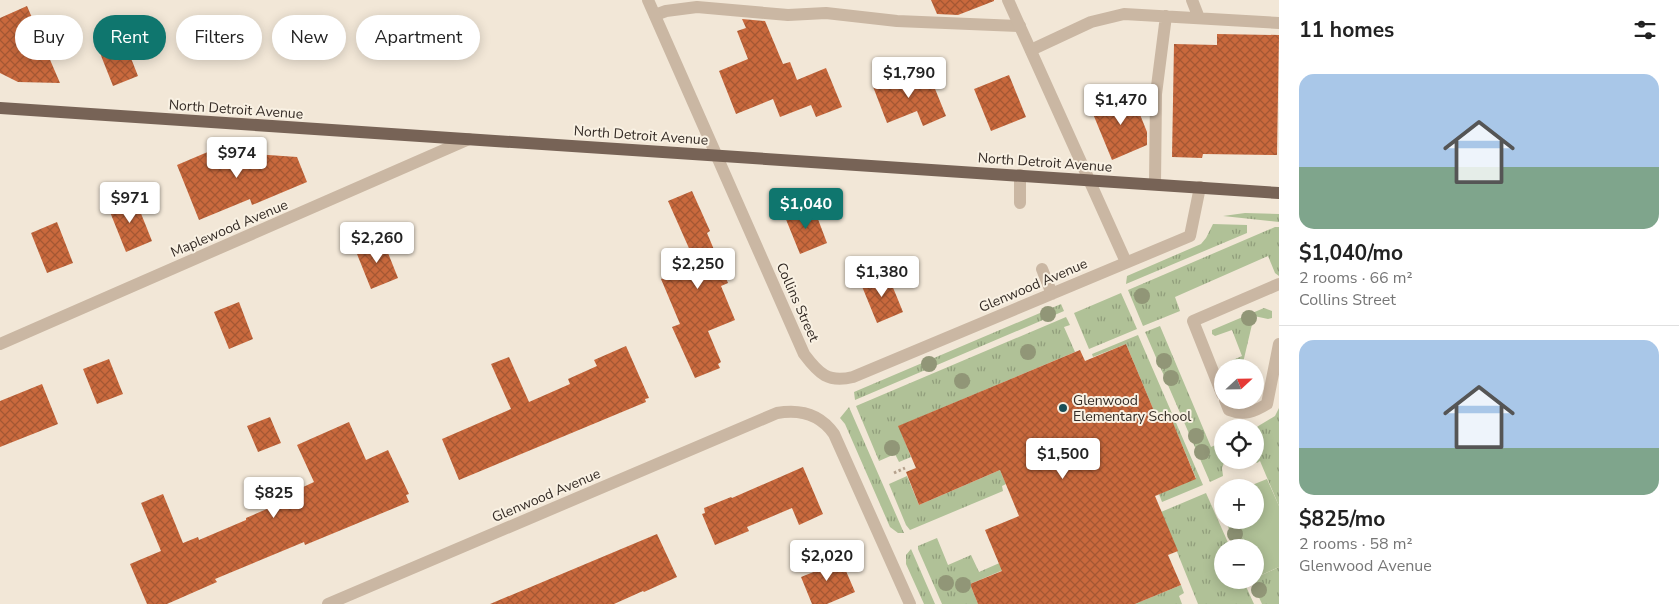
<!DOCTYPE html>
<meta charset="utf-8">
<style>
:root{--surface:#fff;--page:#f2f2f2;--text:#222;--muted:#767676;--line:#e0e0e0;--accent:#0f766e}
body{margin:0;font-family:"Nunito Sans",sans-serif;background:var(--page);color:var(--text);height:100vh;display:flex;flex-direction:column;font-size:19px;white-space:nowrap}
*{box-sizing:border-box;margin:0}
p{font-size:16px;color:var(--muted)}
.icon{flex:none;width:28px;height:28px;fill:none;stroke:currentColor;stroke-width:2;stroke-linecap:round;stroke-linejoin:round}
.map{position:relative;flex:1;overflow:hidden}
.sheet{display:flex;flex-direction:column;background:var(--surface);width:400px}
.sheet>*{flex:none}
.banner{position:absolute;left:15px;top:15px;width:475px;height:45px;display:flex;gap:10px}
.needle{width:32px;rotate:68deg}
.tools{position:absolute;left:1214px;top:359px;display:grid;gap:10px}
.tools a{display:grid;place-items:center;width:50px;height:50px;border-radius:50%;background:var(--surface);box-shadow:0 2px 12px #0003;font-size:25px}
.price{position:absolute;translate:-50% -42px;padding:0 11px;border-radius:5px;background:#fff;color:#222;font-size:16px;line-height:32px;filter:drop-shadow(0 1px 2px #0008)}
.price::after{content:'';position:absolute;left:50%;top:30px;width:15px;height:11px;margin-left:-8px;background:inherit;clip-path:polygon(0 0,100% 0,50% 100%)}
.price.on{background:var(--accent);color:#fff}
ul{padding:0;list-style:none}
li{display:grid;align-content:center;gap:10px;height:265px;padding:0 20px}
li+li{border-top:1px solid var(--line)}
li span{display:grid;place-items:center;height:155px;border-radius:15px;color:#555}
li>.icon{margin-inline-start:auto}
span .icon{width:90px;height:90px;fill:#fffc;stroke-width:1}
li b{font-size:21px}
h2{display:flex;justify-content:space-between;align-items:center;height:60px;padding:0 20px;font-size:21px}
.pill{padding:0 18px;border-radius:22px;background:var(--surface);box-shadow:0 2px 12px #0003;font-size:18px;line-height:45px}
.pill.on{background:var(--accent);color:#fff}
main{display:flex;flex:1;min-height:0}
.map>svg:first-child{display:block}
.grass{fill:url(#grass-tufts)}
.pitch{fill:#b0c197}
.building{fill:url(#building-cross-hatch)}
.lines{fill:none;stroke-linecap:round;stroke-linejoin:round}
.path{stroke:#b5a18d;stroke-width:3;stroke-dasharray:2.5 2.5;stroke-linecap:butt}
.lane{stroke:#cab7a3;stroke-width:12}
.street{stroke:#cab7a3;stroke-width:12}
.primary{stroke:#776356;stroke-width:12}
.tree{fill:#919677}
.poi-dot{fill:#1a4e57;stroke:#f9f1e3;stroke-width:2}
.labels{text-anchor:middle;stroke-width:4;stroke-linejoin:round;paint-order:stroke}
.street-label{font-size:14px;fill:#342b25;stroke:#f9f1e3}
.poi-label{font-size:14px;fill:#342b25;stroke:#f9f1e3;text-anchor:start}
</style>
<main>
<div class="map">
<svg width="1279" height="604" viewBox="0 0 1279 604">
<defs>
<pattern id="grass-tufts" width="24" height="20" patternUnits="userSpaceOnUse" patternTransform="scale(1.25)"><rect width="24" height="20" fill="#b0c197"/><path d="M3 7l-1-3M5 7V3M7 7l1-3M15 17l-1-3M17 17v-4M19 17l1-3" fill="none" stroke="#909d7b"/></pattern>
<pattern id="building-cross-hatch" width="8" height="8" patternUnits="userSpaceOnUse" patternTransform="scale(1.25)"><rect width="8" height="8" fill="#c9693d"/><path d="M0 0l8 8M0 8l8-8" fill="none" stroke="#a45733"/></pattern>
</defs>
<rect width="100%" height="100%" fill="#f2e7d7"/>
<path class="grass" d="M1245 213 1279 214V222L1223 216Z
M1213 224 1247 225V233L1126 284 1127 276 1201 244 1206 238Z
M1275 227H1279V276L1275 273 1268 256 1175 297 1180 311 1143 326 1128 290Z
M1121 293 1137 329 1089 349 1074 313Z
M1061 304 1064 311 855 400 854 392Z
M1264 308 1272 311V318L1268 319 1254 316 1242 367H1227L1226 363 1242 356 1232 330 1215 336 1212 334V330Z
M1066 317 1070 325 1064 327 1075 352 899 426 911 457 899 462 895 454 879 461 856 406Z
M1160 326 1211 447 1222 442V460H1225L1222 468 1223 476 1210 482 1145 332Z
M1138 335 1203 485 1162 502 1159 494 1196 478 1169 414 1157 418 1126 344 1093 357 1092 354Z
M849 407 904 533H898L890 527 845 424 840 418Z
M1279 408V506L1260 461 1257 463 1254 460 1255 428 1275 416Z
M1000 470 1006 484 1002 486 1003 491 910 530 906 525 889 484 907 476 919 505Z
M1206 493 1230 547 1222 548V580H1243L1254 604H1198L1161 512Z
M1225 520H1235L1247 547H1237Z
M937 538 948 565 971 555 979 572 1004 561 1036 556 970 584 978 604H942L918 549V546Z
M911 549 935 604H924L906 564V555Z
M1279 567V604H1262L1251 580H1255V578Z
M1181 585 1184 593 1179 596 1182 604H1135Z"/>
<path class="pitch" d="M1267 479 1279 506V567L1259 576 1255 566V548L1247 547 1235 520H1255V488L1247 487Z"/>
<path class="building" d="M931 0H994V1L958 15 937 14Z
M27 6 60 83 18 82 0 73V18Z
M742 19 765 21 783 64 790 62 797 80 826 68 842 107 816 117 811 105 780 117 773 99 736 114 719 71 748 59 737 31 746 28Z
M1217 34 1279 35 1277 155 1203 154 1202 158 1172 157 1174 44 1217 45Z
M123 38 138 76 113 86 98 48Z
M896 74 900 86 929 74 946 116 923 126 917 111 887 123 872 84Z
M1009 75 1026 117 991 131 974 89Z
M1131 92 1147 132V145L1112 160 1091 109Z
M210 151 297 157 307 182 252 205 250 199 199 220 177 165Z
M692 191 710 231 707 233 728 283 721 286 735 320 708 331 721 362 718 364 720 368 695 378 672 327 680 324 661 279 696 264 668 201Z
M134 196 152 241 126 252 108 207Z
M813 206 827 243 800 254 785 217Z
M57 222 73 263 47 273 31 233Z
M382 238 398 278 371 289 355 249Z
M887 273 903 312 877 323 861 284Z
M239 302 253 339 229 349 214 312Z
M1126 344 1157 418 1169 413 1196 479 1155 496 1178 551 1168 555 1181 585 1135 604H978L970 584 1002 571 985 530 1019 516 1000 470 919 505 906 472 916 468 898 426 1080 350 1085 361Z
M626 346 649 398 645 399 646 402 459 480 442 439 511 409 491 364 509 357 529 402 570 384 568 379 597 366 594 360Z
M109 359 123 394 97 404 83 369Z
M42 384 58 424 0 447V401Z
M270 417 281 443 258 452 247 426Z
M349 422 366 460 388 450 409 494 406 495 409 502 305 545 304 542 215 579 217 582 167 604H147L130 564 161 551 141 503 163 494 183 543 198 537 199 540 246 520V518L290 499 288 494 314 482 297 445Z
M803 467 823 514 799 525 792 508 747 527 749 531 715 545 702 514 705 513 704 508 731 497 732 498Z
M657 534 677 577 644 592 643 591 614 604H490Z
M830 554 836 566 843 564 855 592 827 604H812L801 577 816 571 812 561Z"/>
<g class="lines">
<path class="path" d="M894 473 905 468"/>
<path class="lane" d="M1192 0 1199 18
M655 15 666 11 697 7 788 15 826 13 897 21 1020 26
M1031 50 1091 22 1124 14 1279 23
M1155 184 1156 94 1166 16
M1222 394 1193 321 1279 284
M1225 400 1229 410C1244 416 1254 412 1267 404L1279 344"/>
<path class="street" d="M648 0 804 354C819 374 828 383 853 377L1190 236 1200 187
M1008 0 1126 262
M1020 203V175
M1042 269 1052 294
M0 344 469 139
M328 604 777 413C800 409 820 414 834 434L910 604"/>
<path class="primary" d="M0 108 1279 193"/>
</g>
<g class="tree">
<circle cx="1142" cy="296" r="8"/>
<circle cx="1048" cy="314" r="8"/>
<circle cx="1249" cy="318" r="8"/>
<circle cx="1028" cy="352" r="8"/>
<circle cx="1164" cy="361" r="8"/>
<circle cx="929" cy="364" r="8"/>
<circle cx="1171" cy="378" r="8"/>
<circle cx="962" cy="381" r="8"/>
<circle cx="1196" cy="436" r="8"/>
<circle cx="892" cy="448" r="8"/>
<circle cx="1202" cy="452" r="8"/>
<circle cx="1235" cy="534" r="8"/>
<circle cx="946" cy="583" r="8"/>
<circle cx="963" cy="585" r="8"/>
<circle cx="1259" cy="590" r="8"/>
</g>
<circle class="poi-dot" cx="1063" cy="408" r="5"/>
<g class="labels">
<g class="street-label">
<text transform="translate(236 109) rotate(4)" y="5">North Detroit Avenue</text>
<text transform="translate(641 135) rotate(4)" y="5">North Detroit Avenue</text>
<text transform="translate(1045 162) rotate(4)" y="5">North Detroit Avenue</text>
<text transform="translate(229 228) rotate(-23)" y="5">Maplewood Avenue</text>
<text transform="translate(1033 285) rotate(-23)" y="5">Glenwood Avenue</text>
<text transform="translate(798 302) rotate(66)" y="5">Collins Street</text>
<text transform="translate(546 495) rotate(-23)" y="5">Glenwood Avenue</text>
</g>
<g class="poi-label">
<text x="1073" y="405">Glenwood<tspan x="1073" dy="16">Elementary School</tspan></text>
</g>
</g>
</svg>
<div class="tools">
<a><svg class="needle" viewBox="-14 -14 28 28"><path d="M0-13l5 13h-10z" fill="#e53935"/><path d="M0 13l5-13h-10z" fill="#767676"/></svg></a>
<a><svg class="icon" aria-label="locate" viewBox="0 0 24 24"><circle cx="12" cy="12" r="6"/><path d="M12 2v4M12 18v4M2 12h4M18 12h4"/></svg></a>
<a>+</a>
<a>−</a>
</div>
<b class="price" style="left:909px;top:99px">$1,790</b>
<b class="price" style="left:1121px;top:126px">$1,470</b>
<b class="price" style="left:237px;top:179px">$974</b>
<b class="price" style="left:130px;top:224px">$971</b>
<b class="price on" style="left:806px;top:230px">$1,040</b>
<b class="price" style="left:377px;top:264px">$2,260</b>
<b class="price" style="left:698px;top:290px">$2,250</b>
<b class="price" style="left:882px;top:298px">$1,380</b>
<b class="price" style="left:1063px;top:480px">$1,500</b>
<b class="price" style="left:274px;top:519px">$825</b>
<b class="price" style="left:827px;top:582px">$2,020</b>
<div class="banner">
<a class="pill">Buy</a>
<a class="pill on">Rent</a>
<a class="pill">Filters</a>
<a class="pill">New</a>
<a class="pill">Apartment</a>
</div>
</div>
<section class="sheet">
<h2>11 homes<svg class="icon" aria-label="filters" viewBox="0 0 24 24"><path d="M4 7h16M4 17h16"/><circle cx="9" cy="7" r="2"/><circle cx="15" cy="17" r="2"/></svg></h2>
<ul>
<li><span style="background:linear-gradient(#a9c7e8 60%,#7fa58c 0)"><svg class="icon" aria-label="home" viewBox="0 0 24 24"><path d="M3 11l9-7 9 7M6 9v11h12V9"/></svg></span><div><b>$1,040/mo</b><p>2 rooms · 66 m²</p><p>Collins Street</p></div></li>
<li><span style="background:linear-gradient(#a9c7e8 70%,#7fa58c 0)"><svg class="icon" aria-label="home" viewBox="0 0 24 24"><path d="M3 11l9-7 9 7M6 9v11h12V9"/></svg></span><div><b>$825/mo</b><p>2 rooms · 58 m²</p><p>Glenwood Avenue</p></div></li>
</ul>
</section>
</main>
